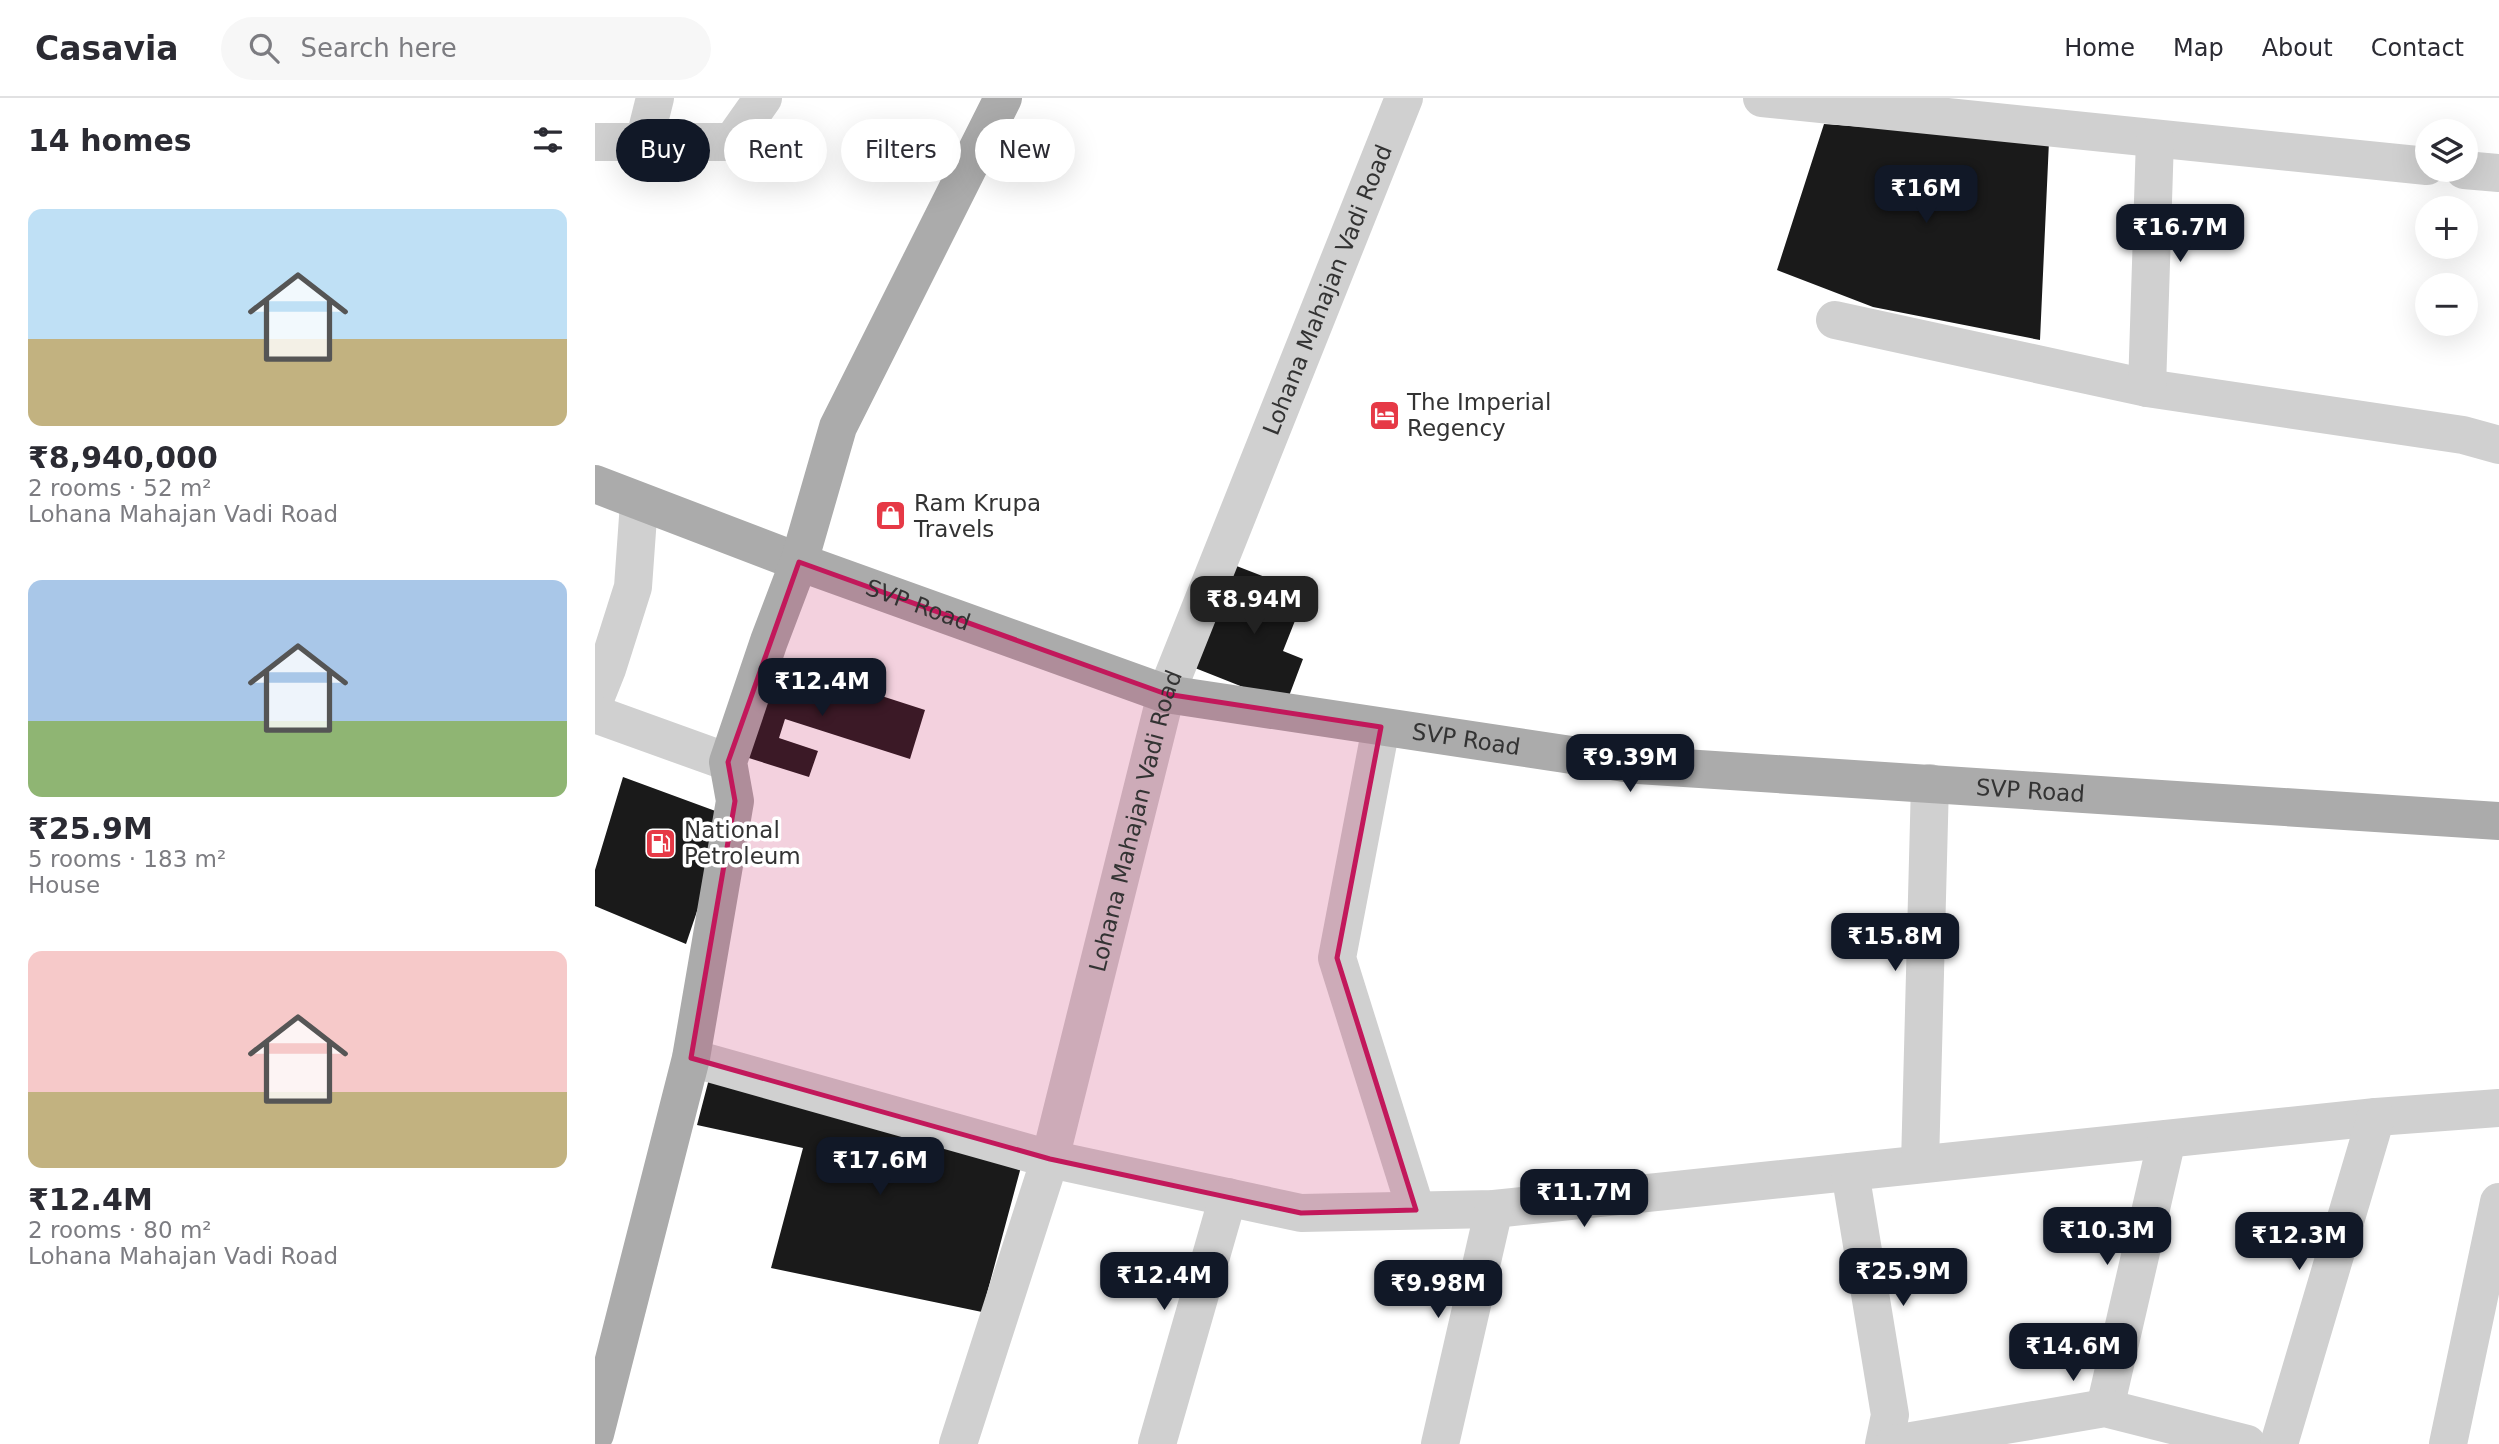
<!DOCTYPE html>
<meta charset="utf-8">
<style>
:root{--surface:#fff;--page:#f7f7f7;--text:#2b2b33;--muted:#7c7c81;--line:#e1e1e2;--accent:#111827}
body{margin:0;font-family:"DejaVu Sans",sans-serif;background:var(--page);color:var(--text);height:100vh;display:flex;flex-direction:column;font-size:26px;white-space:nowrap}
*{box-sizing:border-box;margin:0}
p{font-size:23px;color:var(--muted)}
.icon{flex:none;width:38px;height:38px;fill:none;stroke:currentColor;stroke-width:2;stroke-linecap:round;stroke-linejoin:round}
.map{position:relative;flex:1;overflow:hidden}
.side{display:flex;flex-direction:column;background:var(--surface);width:595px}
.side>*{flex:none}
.banner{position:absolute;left:21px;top:21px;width:665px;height:63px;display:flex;gap:14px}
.fabs{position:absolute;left:1820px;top:21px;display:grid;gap:14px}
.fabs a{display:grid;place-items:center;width:63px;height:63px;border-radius:50%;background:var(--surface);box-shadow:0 7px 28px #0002;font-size:35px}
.price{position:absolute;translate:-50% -60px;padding:0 16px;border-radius:14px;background:var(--accent);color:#fff;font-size:23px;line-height:46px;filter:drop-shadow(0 2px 4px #0008)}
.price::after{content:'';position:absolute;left:50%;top:42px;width:21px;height:16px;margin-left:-10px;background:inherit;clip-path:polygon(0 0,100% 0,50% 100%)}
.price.selected{background:#222;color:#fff}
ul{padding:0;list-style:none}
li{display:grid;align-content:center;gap:14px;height:371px;padding:0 28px}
li span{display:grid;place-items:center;height:217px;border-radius:14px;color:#555}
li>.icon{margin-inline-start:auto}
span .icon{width:126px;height:126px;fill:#fffc;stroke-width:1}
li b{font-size:30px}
h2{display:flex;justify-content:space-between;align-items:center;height:84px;padding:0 28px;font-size:30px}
.tag{padding:0 24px;border-radius:32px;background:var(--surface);box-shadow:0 7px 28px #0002;font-size:24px;line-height:63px}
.tag.selected{background:var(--accent);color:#fff}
header{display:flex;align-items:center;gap:42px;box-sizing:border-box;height:98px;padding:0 35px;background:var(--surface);border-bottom:2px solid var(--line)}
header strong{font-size:33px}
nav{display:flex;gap:38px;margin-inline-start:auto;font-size:24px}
.search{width:490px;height:63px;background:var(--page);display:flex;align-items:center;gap:18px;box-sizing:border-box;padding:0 24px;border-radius:38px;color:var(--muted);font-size:26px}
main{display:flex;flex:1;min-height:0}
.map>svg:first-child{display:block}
.building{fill:#1a1a1a}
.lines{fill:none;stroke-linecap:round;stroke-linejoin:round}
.minor{stroke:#d0d0d0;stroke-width:38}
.major{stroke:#ababab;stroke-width:38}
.marked{fill:#c2185b;fill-opacity:0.2;stroke:#c2185b;stroke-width:5;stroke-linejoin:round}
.labels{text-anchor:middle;stroke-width:7;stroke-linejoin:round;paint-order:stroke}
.street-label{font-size:23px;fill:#333;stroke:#fff}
.poi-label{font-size:23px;fill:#333;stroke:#fff;text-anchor:start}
</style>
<header>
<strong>Casavia</strong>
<div class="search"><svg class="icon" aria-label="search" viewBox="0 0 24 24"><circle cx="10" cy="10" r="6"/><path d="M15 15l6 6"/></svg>Search here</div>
<nav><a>Home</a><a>Map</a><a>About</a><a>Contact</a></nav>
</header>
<main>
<section class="side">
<h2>14 homes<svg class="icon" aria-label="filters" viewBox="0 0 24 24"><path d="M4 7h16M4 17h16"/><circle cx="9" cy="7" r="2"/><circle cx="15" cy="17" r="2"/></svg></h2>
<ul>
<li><span style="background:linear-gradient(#bfe0f5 60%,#c2b280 0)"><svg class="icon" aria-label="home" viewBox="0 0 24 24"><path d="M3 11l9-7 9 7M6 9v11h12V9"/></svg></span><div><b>₹8,940,000</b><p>2 rooms · 52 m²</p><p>Lohana Mahajan Vadi Road</p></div></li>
<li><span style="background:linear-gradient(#a9c7e8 65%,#8fb573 0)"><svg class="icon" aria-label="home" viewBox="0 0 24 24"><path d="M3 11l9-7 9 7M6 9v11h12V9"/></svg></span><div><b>₹25.9M</b><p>5 rooms · 183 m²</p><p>House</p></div></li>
<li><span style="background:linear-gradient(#f6c9c9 65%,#c2b280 0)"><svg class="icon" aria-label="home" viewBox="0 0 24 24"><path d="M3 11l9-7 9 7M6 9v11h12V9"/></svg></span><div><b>₹12.4M</b><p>2 rooms · 80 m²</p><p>Lohana Mahajan Vadi Road</p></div></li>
</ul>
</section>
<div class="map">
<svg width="1904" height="1346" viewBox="0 0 1904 1346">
<rect width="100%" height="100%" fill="#fff"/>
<path class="building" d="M1229 26 1454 43 1445 242 1278 209 1182 172Z
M639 467 711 495 688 553 708 561 691 606 600 570Z
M172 561 330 612 315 661 190 621 184 640 223 653 214 679 141 656Z
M28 679 134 718 91 846 0 808V772Z
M114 981 430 1054 387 1214 176 1170 208 1050 102 1027Z"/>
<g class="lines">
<g class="minor">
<path d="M1167 0 1832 68"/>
<path d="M0 44H137L168 0"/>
<path d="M49 44 60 0"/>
<path d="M1869 72 1904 75"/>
<path d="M1240 222 1552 290 1868 337 1904 347"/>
<path d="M1552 290 1560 41"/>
<path d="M0 601 12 571 38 489 44 405"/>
<path d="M0 616 133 664"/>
<path d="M786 629 742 860 821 1112"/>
<path d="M96 960 455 1061 706 1115 899 1111 1781 1019 1904 1010"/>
<path d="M1325 1066 1335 685"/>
<path d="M1255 1074 1295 1317 1289 1346"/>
<path d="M1510 1310 1572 1041"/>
<path id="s1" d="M363 1346 455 1061 571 596 809 0"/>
<path d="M562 1346 633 1099"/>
<path d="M845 1346 899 1111"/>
<path d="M1299 1346 1510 1310 1652 1346"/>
<path d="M1684 1346 1781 1019"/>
<path d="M1853 1346 1904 1104"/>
</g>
<g class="major">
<path id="s2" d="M0 386 204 464 571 596 1043 667 1904 723"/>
<path d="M0 1336 96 960 140 703 133 664 174 543 204 464 243 329 408 0"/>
</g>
</g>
<path class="marked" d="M204 464 571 596 786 629 742 860 821 1112 706 1115 455 1061 96 960 140 703 133 664Z"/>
<defs>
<symbol id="hotel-square" viewBox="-11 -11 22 22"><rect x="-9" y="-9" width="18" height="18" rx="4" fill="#e63946" stroke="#fff"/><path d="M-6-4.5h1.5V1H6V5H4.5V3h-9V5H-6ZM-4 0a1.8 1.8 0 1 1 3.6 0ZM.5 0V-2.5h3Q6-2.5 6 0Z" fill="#fff"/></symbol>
<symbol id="shop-square" viewBox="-11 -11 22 22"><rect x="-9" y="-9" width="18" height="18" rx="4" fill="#e63946" stroke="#fff"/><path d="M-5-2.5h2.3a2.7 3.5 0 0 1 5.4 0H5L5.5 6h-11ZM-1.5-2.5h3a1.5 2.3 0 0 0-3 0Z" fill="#fff"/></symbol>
<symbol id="fuel-square" viewBox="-11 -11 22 22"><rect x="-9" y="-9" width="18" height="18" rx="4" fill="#e63946" stroke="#fff"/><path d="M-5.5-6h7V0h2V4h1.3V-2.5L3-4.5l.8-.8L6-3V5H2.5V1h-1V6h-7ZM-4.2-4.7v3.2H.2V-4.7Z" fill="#fff"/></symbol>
</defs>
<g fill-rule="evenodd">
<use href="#hotel-square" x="772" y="300" width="35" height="35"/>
<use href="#shop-square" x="278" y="400" width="35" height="35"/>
<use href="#fuel-square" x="48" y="728" width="35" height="35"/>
</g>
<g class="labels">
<g class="street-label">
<text dy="8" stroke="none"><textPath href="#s1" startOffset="1214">Lohana Mahajan Vadi Road</textPath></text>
<text dy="8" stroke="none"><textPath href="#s2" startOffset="345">SVP Road</textPath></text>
<text dy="8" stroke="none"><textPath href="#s2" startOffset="912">SVP Road</textPath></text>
<text dy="8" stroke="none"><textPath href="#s2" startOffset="1479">SVP Road</textPath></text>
<text dy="8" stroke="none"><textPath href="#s1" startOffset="648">Lohana Mahajan Vadi Road</textPath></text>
</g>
<g class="poi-label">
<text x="812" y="312">The Imperial<tspan x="812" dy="26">Regency</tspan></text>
<text x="319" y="413">Ram Krupa<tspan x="319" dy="26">Travels</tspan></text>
<text x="89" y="740">National<tspan x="89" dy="26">Petroleum</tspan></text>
</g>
</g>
</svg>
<div class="fabs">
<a><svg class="icon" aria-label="layers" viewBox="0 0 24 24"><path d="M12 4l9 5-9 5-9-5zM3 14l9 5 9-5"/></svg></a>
<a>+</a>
<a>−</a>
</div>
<b class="price" style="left:1331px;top:127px">₹16M</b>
<b class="price" style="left:1585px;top:166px">₹16.7M</b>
<b class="price selected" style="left:659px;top:538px">₹8.94M</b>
<b class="price" style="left:227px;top:620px">₹12.4M</b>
<b class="price" style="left:1035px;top:696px">₹9.39M</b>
<b class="price" style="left:1300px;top:875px">₹15.8M</b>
<b class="price" style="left:285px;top:1099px">₹17.6M</b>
<b class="price" style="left:989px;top:1131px">₹11.7M</b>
<b class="price" style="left:1512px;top:1169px">₹10.3M</b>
<b class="price" style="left:1704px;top:1174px">₹12.3M</b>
<b class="price" style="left:1308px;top:1210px">₹25.9M</b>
<b class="price" style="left:569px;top:1214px">₹12.4M</b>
<b class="price" style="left:843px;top:1222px">₹9.98M</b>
<b class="price" style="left:1478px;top:1285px">₹14.6M</b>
<div class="banner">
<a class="tag selected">Buy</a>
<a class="tag">Rent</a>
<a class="tag">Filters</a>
<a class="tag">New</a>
</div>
</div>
</main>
